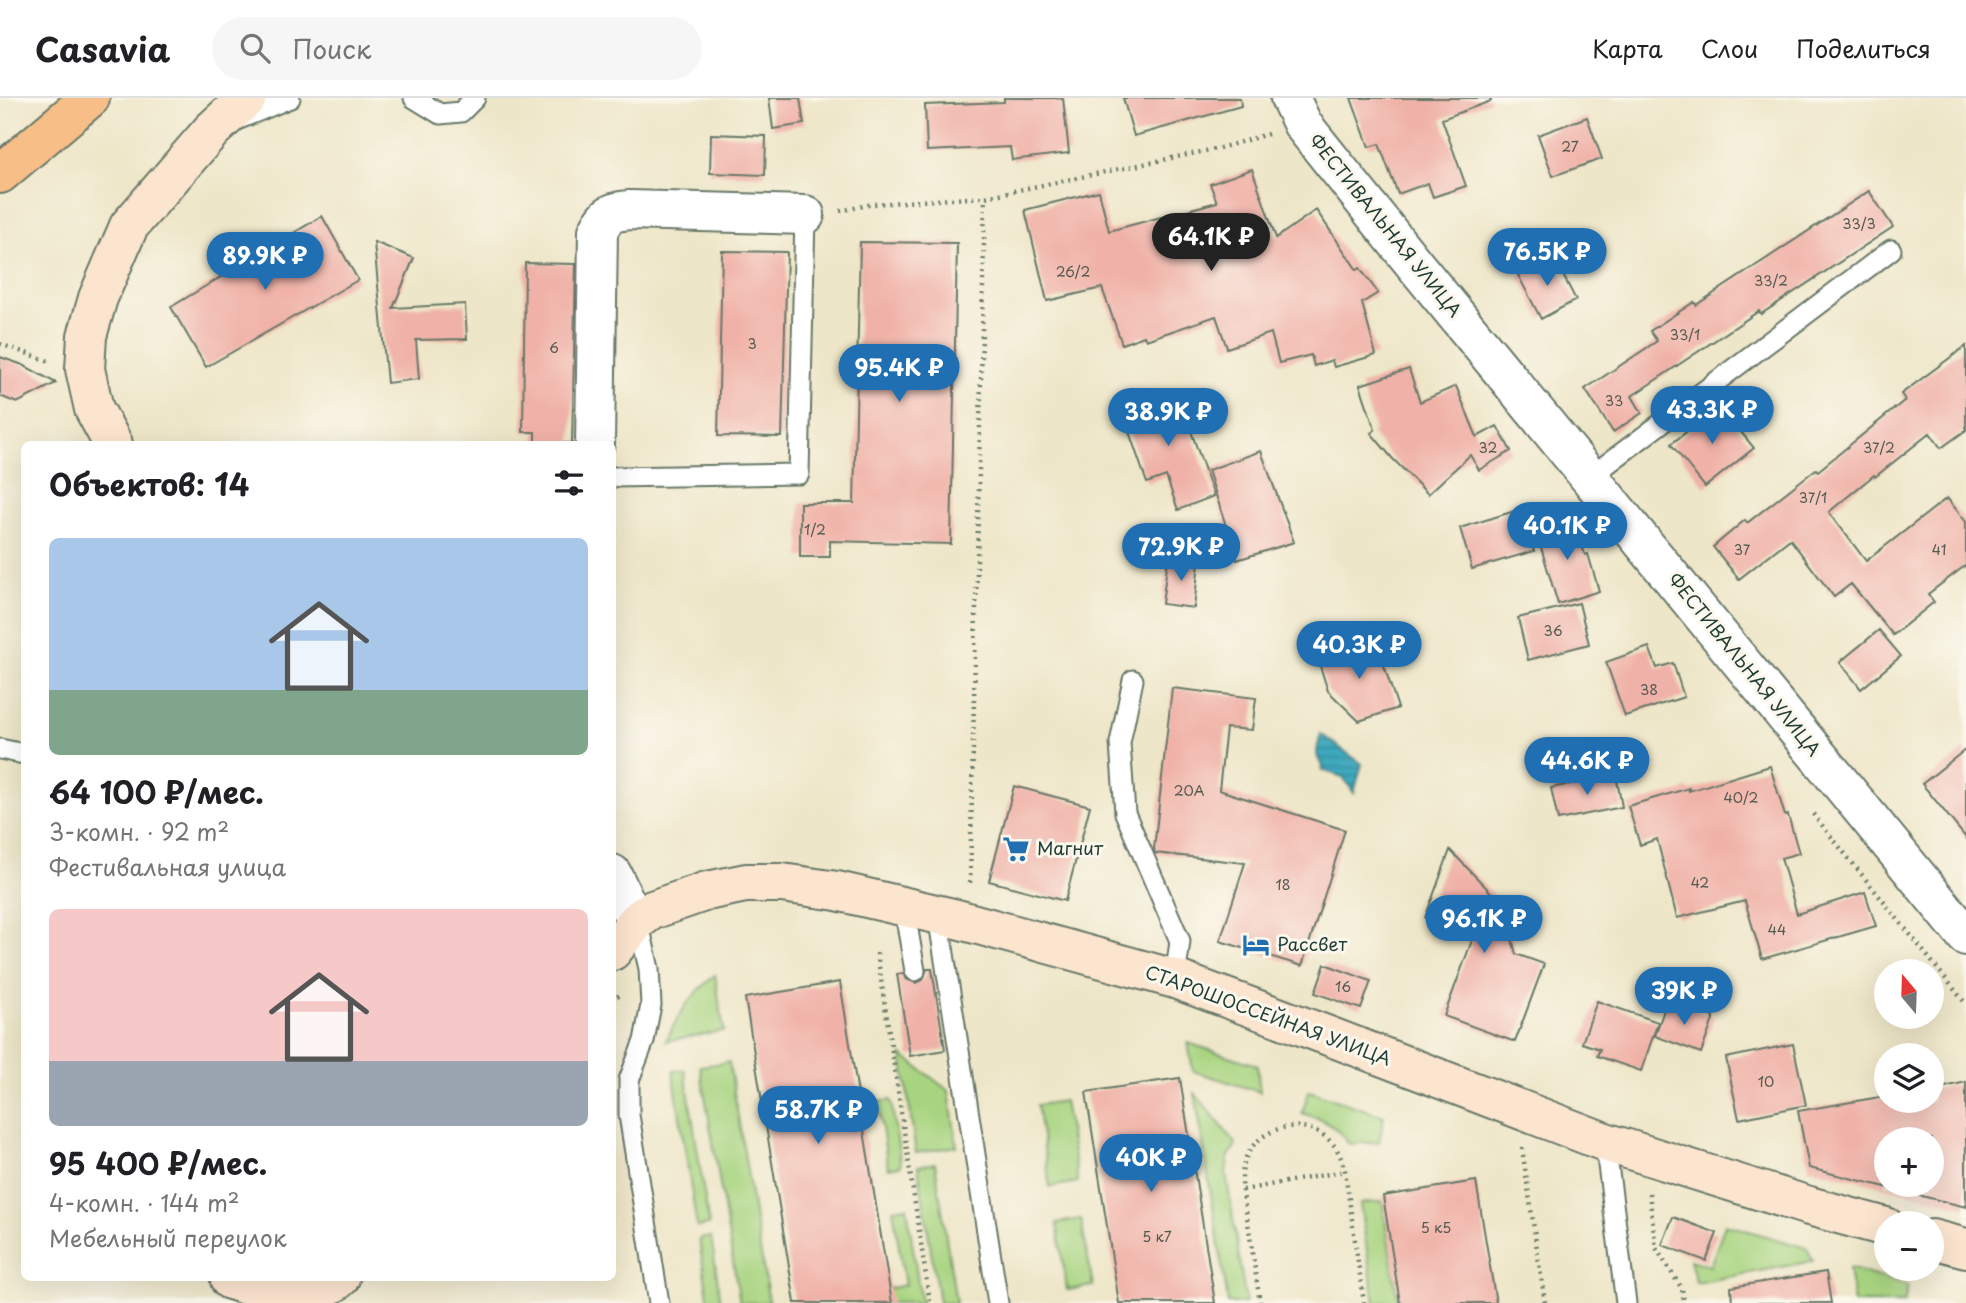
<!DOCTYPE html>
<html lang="ru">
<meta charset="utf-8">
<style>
:root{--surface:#fff;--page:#f6f6f6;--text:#202124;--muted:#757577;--line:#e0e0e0;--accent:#1f6fb2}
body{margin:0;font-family:"Playpen Sans",sans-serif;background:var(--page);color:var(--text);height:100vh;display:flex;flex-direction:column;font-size:26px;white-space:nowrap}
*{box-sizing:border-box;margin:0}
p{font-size:23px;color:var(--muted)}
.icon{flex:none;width:38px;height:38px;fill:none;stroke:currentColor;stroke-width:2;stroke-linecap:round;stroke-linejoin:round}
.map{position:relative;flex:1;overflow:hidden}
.side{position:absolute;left:21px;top:343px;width:595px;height:840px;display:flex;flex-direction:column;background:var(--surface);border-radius:10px;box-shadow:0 7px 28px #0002}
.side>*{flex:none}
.needle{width:46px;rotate:341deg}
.buttons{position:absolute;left:1874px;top:861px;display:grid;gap:14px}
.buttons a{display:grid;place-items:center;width:70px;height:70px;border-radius:50%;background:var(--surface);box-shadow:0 7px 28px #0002;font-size:35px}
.price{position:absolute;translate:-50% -60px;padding:0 16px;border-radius:24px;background:var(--accent);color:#fff;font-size:23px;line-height:46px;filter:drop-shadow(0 2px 4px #0008)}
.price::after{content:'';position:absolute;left:50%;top:42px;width:21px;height:16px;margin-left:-10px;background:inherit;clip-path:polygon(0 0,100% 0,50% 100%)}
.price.current{background:#222;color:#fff}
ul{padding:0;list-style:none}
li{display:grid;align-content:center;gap:14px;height:371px;padding:0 28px}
li span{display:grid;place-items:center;height:217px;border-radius:10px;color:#555}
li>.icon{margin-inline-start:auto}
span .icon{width:126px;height:126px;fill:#fffc;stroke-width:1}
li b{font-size:30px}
h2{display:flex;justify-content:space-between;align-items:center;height:84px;padding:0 28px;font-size:30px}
header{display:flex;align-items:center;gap:42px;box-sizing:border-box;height:98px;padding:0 35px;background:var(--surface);border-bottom:2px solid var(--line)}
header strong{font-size:33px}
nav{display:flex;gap:38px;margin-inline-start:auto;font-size:24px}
.search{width:490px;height:63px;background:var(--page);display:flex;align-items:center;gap:18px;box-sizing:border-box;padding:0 24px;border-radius:38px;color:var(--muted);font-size:26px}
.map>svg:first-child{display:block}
.green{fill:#a8d480;stroke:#64885a;stroke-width:2}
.water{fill:url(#water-rules);stroke:#2e7378;stroke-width:2}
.building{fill:#f0b2a8;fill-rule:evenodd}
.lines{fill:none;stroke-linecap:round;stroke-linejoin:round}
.lane-casing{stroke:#677868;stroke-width:23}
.street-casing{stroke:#677868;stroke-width:42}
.secondary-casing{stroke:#677868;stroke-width:42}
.highway-casing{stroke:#677868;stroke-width:42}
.path{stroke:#677868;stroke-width:4.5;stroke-dasharray:2 5;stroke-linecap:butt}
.lane{stroke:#fff;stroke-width:19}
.street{stroke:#fff;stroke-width:38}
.secondary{stroke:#fce5cf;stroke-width:38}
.highway{stroke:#f7be88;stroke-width:38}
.labels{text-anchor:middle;stroke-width:6;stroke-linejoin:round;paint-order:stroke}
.number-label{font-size:14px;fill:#535a51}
.street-label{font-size:18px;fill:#1f3d34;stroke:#fbf7ec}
.poi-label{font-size:18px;fill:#1f3d34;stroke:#fbf7ec;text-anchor:start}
</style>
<header>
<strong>Casavia</strong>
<div class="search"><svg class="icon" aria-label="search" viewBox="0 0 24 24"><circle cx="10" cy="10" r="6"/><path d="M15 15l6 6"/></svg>Поиск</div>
<nav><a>Карта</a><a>Слои</a><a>Поделиться</a></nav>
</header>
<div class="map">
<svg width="1966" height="1205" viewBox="0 0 1966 1205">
<defs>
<pattern id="water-rules" width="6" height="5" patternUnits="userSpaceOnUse" patternTransform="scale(1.75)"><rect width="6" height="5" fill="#3ea9bd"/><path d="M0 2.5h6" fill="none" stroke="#338b9a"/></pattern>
</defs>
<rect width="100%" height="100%" fill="#fbf7ec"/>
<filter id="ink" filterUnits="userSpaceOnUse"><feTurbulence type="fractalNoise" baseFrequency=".0143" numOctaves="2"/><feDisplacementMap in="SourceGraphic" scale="14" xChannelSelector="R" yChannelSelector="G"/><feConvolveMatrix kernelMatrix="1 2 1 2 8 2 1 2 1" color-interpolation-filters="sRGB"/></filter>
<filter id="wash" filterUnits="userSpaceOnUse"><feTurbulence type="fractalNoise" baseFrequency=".00686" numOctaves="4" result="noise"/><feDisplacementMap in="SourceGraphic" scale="28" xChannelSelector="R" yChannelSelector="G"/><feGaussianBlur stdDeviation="1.57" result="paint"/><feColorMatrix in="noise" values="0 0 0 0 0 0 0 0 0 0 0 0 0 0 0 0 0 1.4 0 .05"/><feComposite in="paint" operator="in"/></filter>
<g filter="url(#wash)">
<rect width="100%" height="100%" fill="#eee6c8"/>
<path class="green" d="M715 877 724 933 666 943C681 911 689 900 715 877Z
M1188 945 1257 967 1260 994 1193 973Z
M902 957 949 993 957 1048 916 1055Z
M729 964 769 1205H740L700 968Z
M685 972 709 1127 697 1129 673 973Z
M1309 993 1384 1018 1379 1044 1349 1046C1334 1026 1325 1022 1302 1015Z
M1195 995 1236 1046 1228 1060 1226 1075 1246 1205H1228Z
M891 1002 901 1068 888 1070 878 1004Z
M1064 1003 1078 1084 1050 1089 1037 1007Z
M935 1065 956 1205H939L918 1068Z
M1382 1103 1398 1205H1375L1360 1106Z
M907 1109 921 1205H856L886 1191 905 1187 893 1111Z
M1081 1121 1093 1188 1067 1192 1057 1125Z
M1725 1126 1807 1150 1813 1163 1696 1185 1690 1162 1710 1168Z
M711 1139 721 1205H709L699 1141Z
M1849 1170 1908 1188 1904 1205H1854Z"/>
<path class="water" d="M1321 636 1362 666 1354 695 1343 679 1322 672 1323 667C1313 658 1318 648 1321 636Z"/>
<g id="blocks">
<path class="building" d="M769 0H800L804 26 773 31Z
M1004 0H1063L1069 55 1012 62 1010 49 927 53 925 7 1004 4Z
M1123 0H1240L1241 8 1134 38Z
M1351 0H1490L1491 3 1442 21 1466 88 1433 99 1428 85 1398 96 1379 46 1369 49Z
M1587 19 1602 61 1553 78 1538 37Z
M711 36 766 38 765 77 710 75Z
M1252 71 1276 140 1316 112 1357 172 1360 170 1378 195 1362 205 1376 257 1334 269 1332 262 1314 268 1311 257 1279 265 1271 235 1227 250 1216 218 1146 242 1144 238 1122 246 1102 190 1047 203 1025 112 1099 93 1109 133 1217 104 1210 86Z
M1869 93 1893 129 1761 216 1759 213 1632 298 1642 315 1613 334 1585 291 1657 243 1650 233 1694 204 1696 207Z
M322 118 358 182 206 269 171 209Z
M374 144 414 160 393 210 465 206 467 241 416 242 419 281 387 285Z
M860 144 957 145 951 446 830 443V459H800V405H854Z
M722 153 787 154 782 339 718 338Z
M1553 158 1576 202 1541 221 1518 177Z
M525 165 576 166 572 345H535V334H523Z
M1966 248V332L1941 350 1930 335 1875 379 1874 377 1829 414 1866 463 1947 400 1966 424V467L1928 496 1934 504 1893 537 1851 486 1834 499 1790 441 1739 481 1713 449 1745 422 1747 425 1816 371 1818 373 1905 302 1901 296Z
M0 259 23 267 56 285 17 305 0 298Z
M1409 271 1420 304 1456 288 1477 339 1497 328 1511 353 1479 372 1470 357 1428 396 1392 360 1371 335 1375 332 1360 287Z
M1176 291 1214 398 1178 412 1166 378 1147 385 1121 311Z
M1720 308 1754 350 1705 389 1671 346Z
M1261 353 1294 444 1237 462 1208 372Z
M1521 411 1534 453 1472 471 1460 430Z
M1574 421 1585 457 1588 456 1599 493 1558 506 1536 433Z
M1168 460 1199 464 1194 510 1162 506Z
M1579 505 1589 546 1528 562 1518 520Z
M1879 532 1901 558 1861 591 1840 564Z
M1376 543 1398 610 1359 623 1328 593 1318 562Z
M1649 549 1657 570 1673 565 1684 599 1625 618 1606 564Z
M1172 590 1256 600 1252 632 1226 630 1219 692 1345 732 1302 868 1220 843 1245 765 1155 755 1154 751Z
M1966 651V740L1922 686Z
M1770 668 1785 718 1788 717 1799 755 1781 760 1797 816 1865 794 1876 828 1762 861 1745 803 1677 820 1657 741 1640 747 1628 708 1689 690V693Z
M1616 677 1622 709 1558 722 1551 690Z
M1014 688 1090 708 1065 803 989 783Z
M1450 752 1503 807 1516 856 1544 866 1515 944 1444 918 1474 837 1425 820Z
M1325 866 1371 883 1361 911 1315 895Z
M927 871H932L945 952 910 958 897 876 903 875 906 881 916 885 923 882Z
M840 884 880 1132 892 1205H795L745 900Z
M1597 903 1658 924 1641 973 1597 958 1600 951 1582 945Z
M1667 903 1714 919 1701 955 1655 938Z
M1793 946 1806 1007 1739 1021 1726 960Z
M1180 980 1215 1205H1119L1086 994Z
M1966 984V1109L1809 1070 1798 1013 1886 998V1004L1932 1003V992ZM1886 1041H1932V1087H1886Z
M1476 1083 1496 1205H1400L1383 1098Z
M1673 1119 1717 1135 1706 1163 1662 1147Z
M1826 1174 1831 1205H1732L1731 1189Z"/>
</g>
</g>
<g filter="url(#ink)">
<use href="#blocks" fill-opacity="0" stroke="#677868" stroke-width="2"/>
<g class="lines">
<defs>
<path id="lane" d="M414 0 440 16 461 14 475 0
M239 21 290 0
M612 379 799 376 805 117
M1590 379 1891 152
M1133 582 1120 645 1125 715 1180 843 1175 881
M0 651 24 656
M904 809 915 873
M938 817 998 1205
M638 822 649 871 651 907 644 943 629 982V1017L659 1205
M1605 1044 1626 1205"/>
<path id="street" d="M1290 0 1303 27 1415 167 1966 838
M595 346 598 133C607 115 611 114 630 112L805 117
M612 776 625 803 638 822"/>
<path id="secondary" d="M113 346 94 311 85 271 87 238 98 200 129 128 212 32 247 0
M612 853 638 822 652 812 707 793 746 785H782L837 793 957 821 1175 881 1326 937 1605 1044 1809 1108 1886 1129
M1932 1141 1966 1150
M230 1180V1182C244 1186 258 1192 272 1196 289 1200 327 1193 340 1180"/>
<path id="highway" d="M0 76 90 0"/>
</defs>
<use href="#lane" class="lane-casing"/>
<use href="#street" class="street-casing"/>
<use href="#secondary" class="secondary-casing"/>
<use href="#highway" class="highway-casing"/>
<path class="path" d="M840 113 873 106 985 99 1220 50 1268 36
M0 246 49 263
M1813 716 1966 906
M970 785 985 99
M877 855 930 1205
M612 903 622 895
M1522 1050 1545 1205
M1243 1092 1345 1073
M1649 1095 1656 1150 1682 1191 1684 1205
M1260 1205C1256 1178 1252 1151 1248 1125 1245 1106 1239 1084 1244 1065 1255 1028 1305 1016 1331 1044 1339 1052 1342 1062 1345 1073L1364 1205"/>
<use href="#lane" class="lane"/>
<use href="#street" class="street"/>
<use href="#secondary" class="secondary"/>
<use href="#highway" class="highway"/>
</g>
</g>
<defs>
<symbol id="supermarket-bare" viewBox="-9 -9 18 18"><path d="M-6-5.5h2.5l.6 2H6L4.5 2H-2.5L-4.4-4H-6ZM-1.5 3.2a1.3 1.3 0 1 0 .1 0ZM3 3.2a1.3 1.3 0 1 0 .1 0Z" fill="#1f6fb2" stroke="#fbf7ec" stroke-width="2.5" paint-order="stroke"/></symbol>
<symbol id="hotel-bare" viewBox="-9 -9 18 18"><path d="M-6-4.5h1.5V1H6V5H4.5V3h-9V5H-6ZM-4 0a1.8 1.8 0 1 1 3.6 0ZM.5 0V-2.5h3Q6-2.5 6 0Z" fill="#1f6fb2" stroke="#fbf7ec" stroke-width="2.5" paint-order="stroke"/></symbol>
</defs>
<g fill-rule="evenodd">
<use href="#supermarket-bare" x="997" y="732" width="38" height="38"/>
<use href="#hotel-bare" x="1237" y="828" width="38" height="38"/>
</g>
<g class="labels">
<g class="number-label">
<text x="1570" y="54">27</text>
<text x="1859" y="131">33/3</text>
<text x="1073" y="179">26/2</text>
<text x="1771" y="188">33/2</text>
<text x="1685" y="242">33/1</text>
<text x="752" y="251">3</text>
<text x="554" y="255">6</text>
<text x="1614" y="308">33</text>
<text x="1488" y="355">32</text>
<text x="1879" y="355">37/2</text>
<text x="1813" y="405">37/1</text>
<text x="815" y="437">1/2</text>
<text x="1742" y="457">37</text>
<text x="1939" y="457">41</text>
<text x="1553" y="538">36</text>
<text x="1649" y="597">38</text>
<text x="1189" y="698">20А</text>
<text x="1741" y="705">40/2</text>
<text x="1700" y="790">42</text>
<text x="1283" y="792">18</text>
<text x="1777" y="837">44</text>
<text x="1343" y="894">16</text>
<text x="1766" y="989">10</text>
<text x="1436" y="1135">5 к5</text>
<text x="1157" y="1144">5 к7</text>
</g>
<g class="street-label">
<text transform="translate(1385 128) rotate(51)" y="6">ФЕСТИВАЛЬНАЯ УЛИЦА</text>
<text transform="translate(1744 567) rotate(51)" y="6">ФЕСТИВАЛЬНАЯ УЛИЦА</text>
<text transform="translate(1268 918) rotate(20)" y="6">СТАРОШОССЕЙНАЯ УЛИЦА</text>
</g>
<g class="poi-label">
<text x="1037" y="757">Магнит</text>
<text x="1277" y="853">Рассвет</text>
</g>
</g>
</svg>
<div class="buttons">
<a><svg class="needle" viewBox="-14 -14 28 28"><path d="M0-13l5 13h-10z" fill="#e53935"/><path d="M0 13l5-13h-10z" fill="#757577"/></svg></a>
<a><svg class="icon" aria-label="layers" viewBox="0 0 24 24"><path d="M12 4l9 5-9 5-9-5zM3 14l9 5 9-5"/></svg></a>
<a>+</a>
<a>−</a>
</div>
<b class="price current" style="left:1211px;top:175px">64.1K ₽</b>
<b class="price" style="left:1547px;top:190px">76.5K ₽</b>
<b class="price" style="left:265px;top:194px">89.9K ₽</b>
<b class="price" style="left:899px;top:306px">95.4K ₽</b>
<b class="price" style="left:1712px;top:348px">43.3K ₽</b>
<b class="price" style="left:1168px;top:350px">38.9K ₽</b>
<b class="price" style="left:1567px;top:464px">40.1K ₽</b>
<b class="price" style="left:1181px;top:485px">72.9K ₽</b>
<b class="price" style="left:1359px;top:583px">40.3K ₽</b>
<b class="price" style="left:1587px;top:699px">44.6K ₽</b>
<b class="price" style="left:1484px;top:857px">96.1K ₽</b>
<b class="price" style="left:1684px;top:929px">39K ₽</b>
<b class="price" style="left:818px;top:1048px">58.7K ₽</b>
<b class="price" style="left:1151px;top:1096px">40K ₽</b>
<section class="side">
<h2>Объектов: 14<svg class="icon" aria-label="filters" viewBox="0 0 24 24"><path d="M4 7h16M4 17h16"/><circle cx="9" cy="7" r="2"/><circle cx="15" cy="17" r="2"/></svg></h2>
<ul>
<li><span style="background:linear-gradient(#a9c7e8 70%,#7fa58c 0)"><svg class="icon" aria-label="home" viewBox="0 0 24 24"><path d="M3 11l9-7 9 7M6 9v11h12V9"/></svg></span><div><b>64 100 ₽/мес.</b><p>3-комн. · 92 m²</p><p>Фестивальная улица</p></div></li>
<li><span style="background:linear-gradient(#f6c9c9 70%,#9aa5b1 0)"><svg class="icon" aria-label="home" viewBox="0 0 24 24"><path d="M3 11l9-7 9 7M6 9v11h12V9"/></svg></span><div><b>95 400 ₽/мес.</b><p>4-комн. · 144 m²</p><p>Мебельный переулок</p></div></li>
</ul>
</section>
</div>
